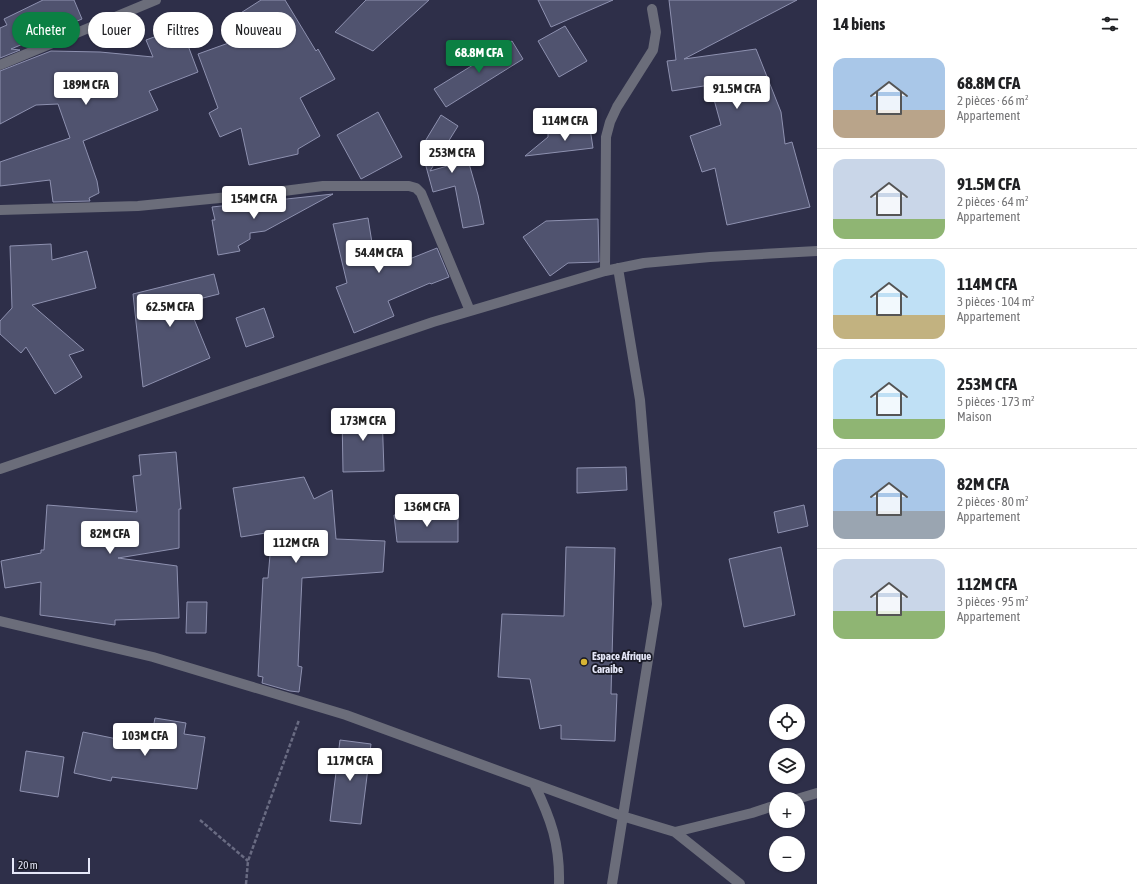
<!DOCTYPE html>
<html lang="fr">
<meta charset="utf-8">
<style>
:root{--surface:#fff;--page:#f2f2f2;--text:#202124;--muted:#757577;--line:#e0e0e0;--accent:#0b8043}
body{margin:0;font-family:"Asap Condensed",sans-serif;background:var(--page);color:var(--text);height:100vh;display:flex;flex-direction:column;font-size:15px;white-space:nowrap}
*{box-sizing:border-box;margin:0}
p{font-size:13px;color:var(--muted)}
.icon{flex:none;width:22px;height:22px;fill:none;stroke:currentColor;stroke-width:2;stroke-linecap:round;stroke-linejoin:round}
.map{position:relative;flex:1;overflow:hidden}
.side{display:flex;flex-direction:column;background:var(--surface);width:320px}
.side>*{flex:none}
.guide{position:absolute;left:12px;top:12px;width:380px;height:36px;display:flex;gap:8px}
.tools{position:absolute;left:769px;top:704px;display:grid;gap:8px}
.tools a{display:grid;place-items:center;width:36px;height:36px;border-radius:50%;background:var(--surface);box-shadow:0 1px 3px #0004;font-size:20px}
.scale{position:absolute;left:12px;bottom:10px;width:78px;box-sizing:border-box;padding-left:4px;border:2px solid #e5e7f8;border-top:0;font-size:11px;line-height:14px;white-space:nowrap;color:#e5e7f8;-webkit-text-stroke:3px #181925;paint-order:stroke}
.price{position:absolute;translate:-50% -34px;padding:0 9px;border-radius:4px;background:#fff;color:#222;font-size:13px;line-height:26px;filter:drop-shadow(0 1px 2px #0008)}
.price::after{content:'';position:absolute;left:50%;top:24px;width:12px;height:9px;margin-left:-6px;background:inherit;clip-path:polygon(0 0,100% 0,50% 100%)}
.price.selected{background:var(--accent);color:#fff}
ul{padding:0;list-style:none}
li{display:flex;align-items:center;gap:12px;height:100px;padding:0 16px}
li+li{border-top:1px solid var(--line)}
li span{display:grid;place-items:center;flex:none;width:112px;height:80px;border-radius:12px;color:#555}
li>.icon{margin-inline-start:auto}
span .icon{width:48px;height:48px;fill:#fffc;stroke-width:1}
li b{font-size:17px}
h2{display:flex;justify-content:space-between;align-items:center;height:48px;padding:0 16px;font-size:17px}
.pill{padding:0 14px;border-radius:18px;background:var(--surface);box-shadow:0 1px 3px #0004;font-size:14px;line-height:36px}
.pill.selected{background:var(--accent);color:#fff}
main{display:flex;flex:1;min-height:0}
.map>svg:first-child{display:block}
.building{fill:#50536f;stroke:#8e91b0}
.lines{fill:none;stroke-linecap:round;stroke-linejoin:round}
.path{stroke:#696b82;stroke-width:2.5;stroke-dasharray:4 2;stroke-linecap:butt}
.street{stroke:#6b6d7a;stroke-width:10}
.poi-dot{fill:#d7b434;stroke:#181925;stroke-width:1.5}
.labels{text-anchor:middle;stroke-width:3.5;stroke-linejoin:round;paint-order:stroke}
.poi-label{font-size:11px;font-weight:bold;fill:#e5e7f8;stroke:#181925;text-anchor:start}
</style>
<main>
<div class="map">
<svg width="817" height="884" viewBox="0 0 817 884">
<rect width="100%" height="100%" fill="#2e2f49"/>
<path class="building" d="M43 0H74L82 19 11 49 20 50 0 58V28L7 25 4 19Z
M261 0H285L316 51 318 49 335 79 300 98 320 136 298 149V154L249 165 241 128 220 137 209 113 218 108 198 54 248 36 236 16Z
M366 0H429L373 51 335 32Z
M538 0H613L551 27Z
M669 0H797L684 59 756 49 781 112 785 144 792 142 810 207 727 225 715 168 702 172 690 136 721 125 710 85 672 91 667 61 676 60Z
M565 26 587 61 559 77 538 41Z
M181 27 198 72 149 91 158 110 83 141 97 181 99 193 89 198 90 201 53 202 50 180 0 186V162L70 138 58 104 36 105 0 124V71L51 51 100 52 153 57 146 40Z
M512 41 523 59 446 107 434 89Z
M378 112 402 157 361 179 337 135Z
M441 115 458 126 430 171 468 160 478 195 484 224 463 228 455 186 433 192 421 148Z
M590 128 593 148 525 156 548 137V133Z
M333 194 265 231 250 233V239L238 246 240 251 218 255 212 220H215L212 207Z
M368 218 374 255 400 243 407 260 437 248 449 277 431 284 430 283 388 301 394 316 354 333 336 287 347 283 333 224Z
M598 219 599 262 568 263 550 276 523 237 546 221Z
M51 244 52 260 87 251 96 288 32 305 84 350 69 355 82 377 55 394 26 347 21 353 0 334V321L12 308 10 246Z
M214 274 219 294 187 302 210 358 143 387 133 294Z
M264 308 274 337 246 347 236 318Z
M382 412 384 471 343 472 342 414Z
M176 452 181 509H179V548L118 558 177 566 179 618 115 620V625L40 615 41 582 5 588 1 561 41 553V550H44L47 505 137 512 133 476 141 475 139 455Z
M626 467 627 490 577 493V468Z
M304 477 314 499 332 490 336 539 385 541 383 572 302 578 298 666 302 667 299 692 290 691 262 683 263 677 258 676 263 578H268L272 532 241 537 233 488Z
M804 505 808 526 778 533 774 512Z
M394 515H458V542H397Z
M566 547 615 548 611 694H617L615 741 561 739V725L540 729 530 679 498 677 502 614 564 616Z
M781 547 795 615 744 627 729 559Z
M187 602H207L206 633H186Z
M155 718 186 723 184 734 205 737 197 789 112 777 111 781 74 773 83 732 122 740 150 744Z
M340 740 371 744 361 824 330 821Z
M26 751 64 757 58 797 20 791Z"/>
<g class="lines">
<path class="path" d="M200 820 248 861
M246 884 248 861 299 720"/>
<path class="street" d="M0 65 156 0
M0 210 138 206 260 194 323 186H409L416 188 421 193 470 311
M605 271 606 137 610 122 617 107 653 50 656 32 652 9
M0 469 433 322 605 271 644 263 710 257 817 251
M0 621 153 657 346 715 622 816 675 832 740 884
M534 784C551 819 560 844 559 884
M797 799 817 793
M675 832 752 813 776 805
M612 884 657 604 640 400 618 268"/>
</g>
<circle class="poi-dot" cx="584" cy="662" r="4"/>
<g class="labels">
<g class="poi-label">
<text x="592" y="660">Espace Afrique<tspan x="592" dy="13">Caraibe</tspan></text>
</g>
</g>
</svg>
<div class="tools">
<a><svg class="icon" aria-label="locate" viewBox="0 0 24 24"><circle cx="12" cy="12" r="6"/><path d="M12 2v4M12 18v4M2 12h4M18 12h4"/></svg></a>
<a><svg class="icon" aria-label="layers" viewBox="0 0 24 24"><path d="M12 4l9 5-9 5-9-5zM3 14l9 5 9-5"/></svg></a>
<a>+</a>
<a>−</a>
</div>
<div class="scale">20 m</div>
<b class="price selected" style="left:479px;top:74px">68.8M CFA</b>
<b class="price" style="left:86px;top:106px">189M CFA</b>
<b class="price" style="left:737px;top:110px">91.5M CFA</b>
<b class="price" style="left:565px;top:142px">114M CFA</b>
<b class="price" style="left:452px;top:174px">253M CFA</b>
<b class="price" style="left:254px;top:220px">154M CFA</b>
<b class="price" style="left:379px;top:274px">54.4M CFA</b>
<b class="price" style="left:170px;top:328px">62.5M CFA</b>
<b class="price" style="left:363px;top:442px">173M CFA</b>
<b class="price" style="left:427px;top:528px">136M CFA</b>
<b class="price" style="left:110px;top:555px">82M CFA</b>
<b class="price" style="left:296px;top:564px">112M CFA</b>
<b class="price" style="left:145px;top:757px">103M CFA</b>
<b class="price" style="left:350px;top:782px">117M CFA</b>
<div class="guide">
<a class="pill selected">Acheter</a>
<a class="pill">Louer</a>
<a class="pill">Filtres</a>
<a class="pill">Nouveau</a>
</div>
</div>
<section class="side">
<h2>14 biens<svg class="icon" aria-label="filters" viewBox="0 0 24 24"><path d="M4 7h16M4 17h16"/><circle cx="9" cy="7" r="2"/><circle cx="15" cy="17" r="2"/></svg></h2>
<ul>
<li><span style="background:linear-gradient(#a9c7e8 65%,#b9a48a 0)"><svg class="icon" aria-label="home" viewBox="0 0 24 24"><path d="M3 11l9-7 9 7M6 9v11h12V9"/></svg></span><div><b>68.8M CFA</b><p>2 pièces · 66 m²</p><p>Appartement</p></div></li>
<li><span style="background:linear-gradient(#c9d6e8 75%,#8fb573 0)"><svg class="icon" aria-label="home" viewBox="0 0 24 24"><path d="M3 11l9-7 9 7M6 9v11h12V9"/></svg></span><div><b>91.5M CFA</b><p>2 pièces · 64 m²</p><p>Appartement</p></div></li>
<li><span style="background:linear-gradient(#bfe0f5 70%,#c2b280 0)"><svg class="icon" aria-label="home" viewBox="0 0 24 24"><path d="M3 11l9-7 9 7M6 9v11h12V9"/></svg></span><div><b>114M CFA</b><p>3 pièces · 104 m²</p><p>Appartement</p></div></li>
<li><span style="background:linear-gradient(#bfe0f5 75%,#8fb573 0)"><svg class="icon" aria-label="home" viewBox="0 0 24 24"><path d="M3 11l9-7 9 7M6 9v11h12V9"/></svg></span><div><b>253M CFA</b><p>5 pièces · 173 m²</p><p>Maison</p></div></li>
<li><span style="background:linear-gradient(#a9c7e8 65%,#9aa5b1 0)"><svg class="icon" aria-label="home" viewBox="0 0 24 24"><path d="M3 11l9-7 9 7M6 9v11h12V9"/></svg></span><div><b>82M CFA</b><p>2 pièces · 80 m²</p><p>Appartement</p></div></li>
<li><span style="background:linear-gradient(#c9d6e8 65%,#8fb573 0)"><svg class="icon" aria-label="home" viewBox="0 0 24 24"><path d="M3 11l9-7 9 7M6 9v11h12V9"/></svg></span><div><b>112M CFA</b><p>3 pièces · 95 m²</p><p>Appartement</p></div></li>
</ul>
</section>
</main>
